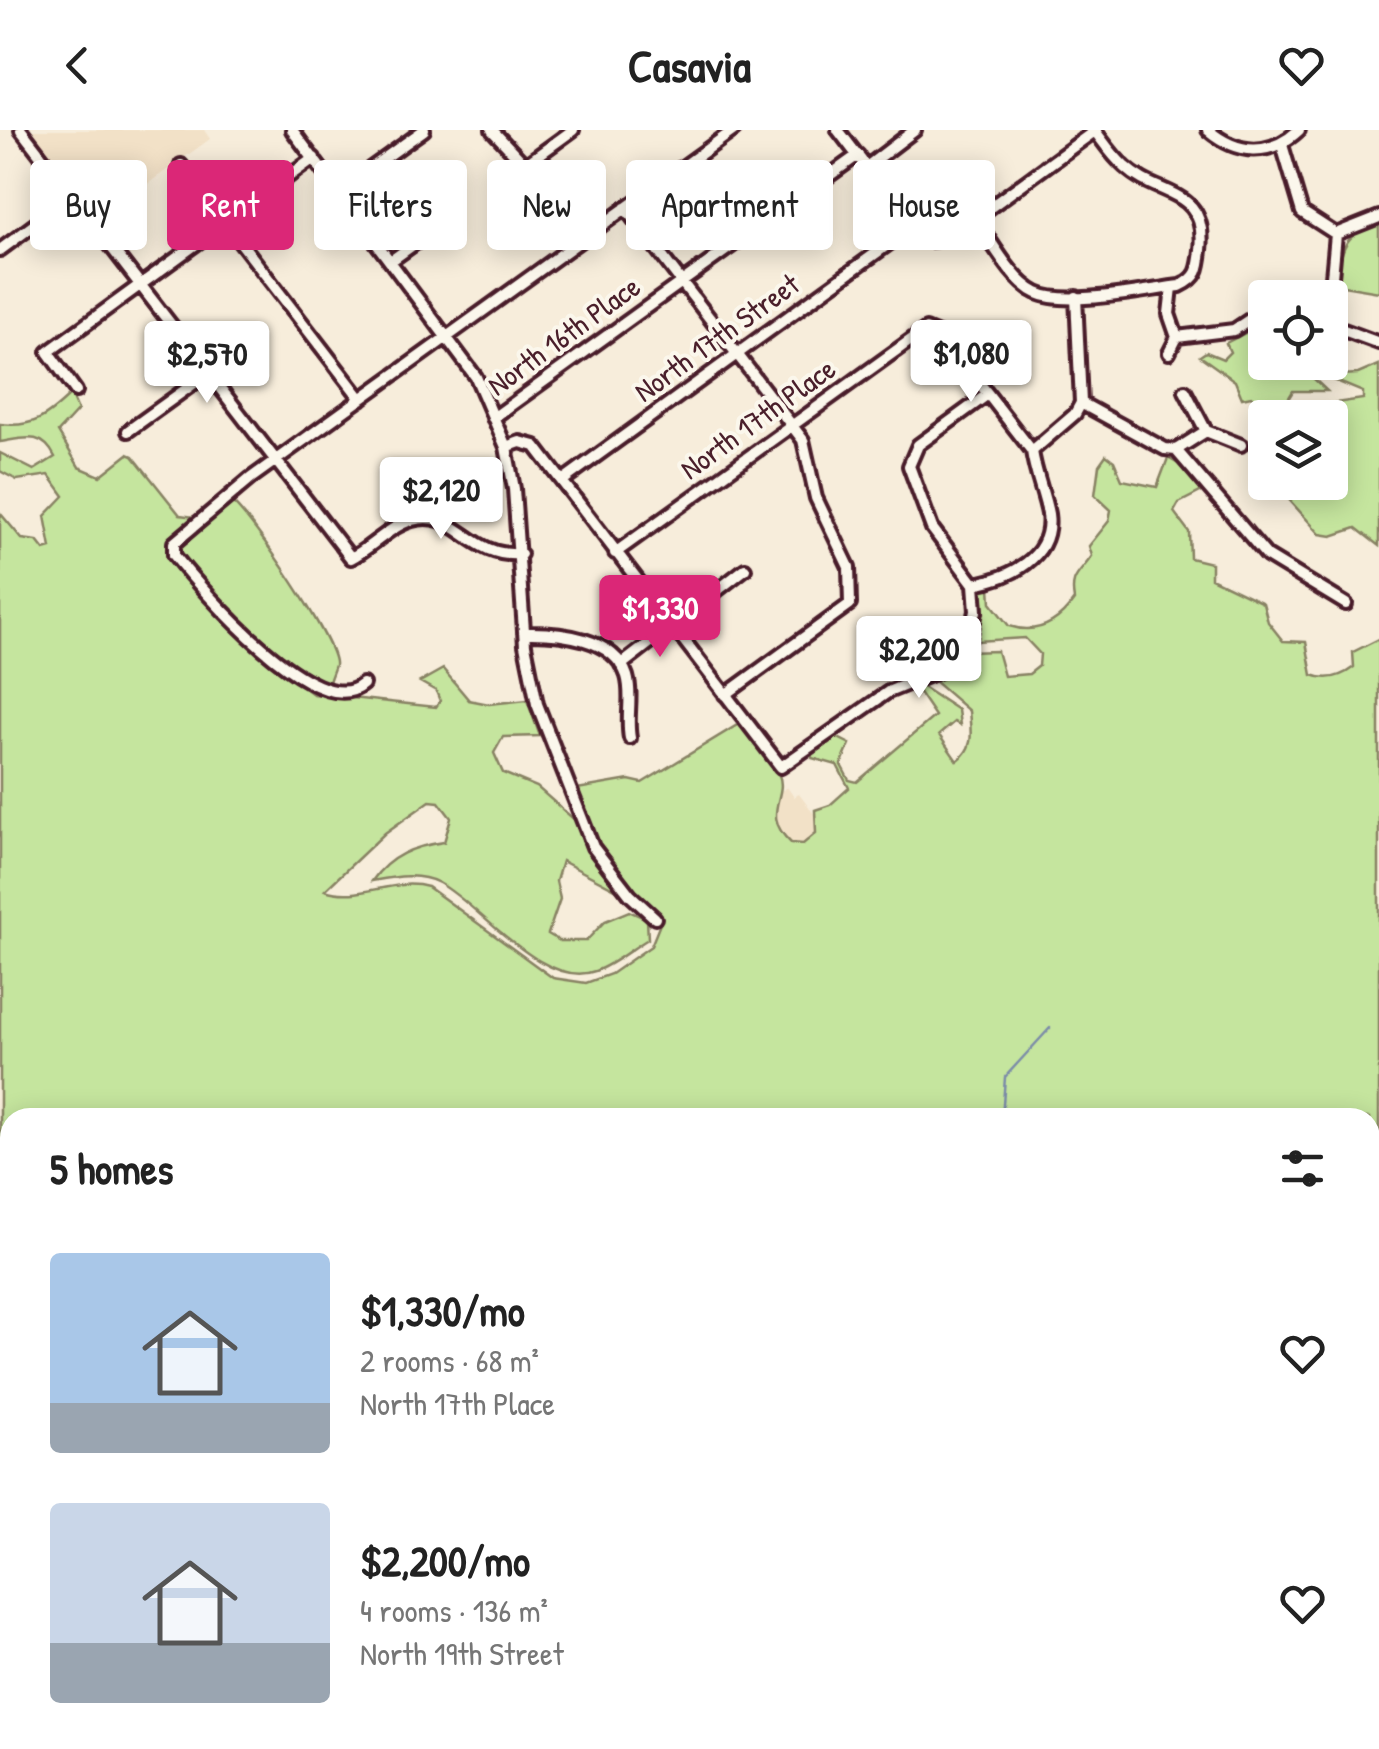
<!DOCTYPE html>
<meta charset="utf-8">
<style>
:root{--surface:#fff;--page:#f6f6f6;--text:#222;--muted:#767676;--accent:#db2777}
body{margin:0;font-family:"Patrick Hand",sans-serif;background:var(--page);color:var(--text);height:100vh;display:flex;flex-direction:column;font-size:38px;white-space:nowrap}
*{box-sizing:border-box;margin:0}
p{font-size:32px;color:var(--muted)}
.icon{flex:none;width:55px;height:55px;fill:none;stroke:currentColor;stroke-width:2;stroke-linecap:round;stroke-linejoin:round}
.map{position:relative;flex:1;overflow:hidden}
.details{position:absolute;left:0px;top:978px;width:1380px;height:642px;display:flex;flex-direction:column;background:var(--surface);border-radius:30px 30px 0 0;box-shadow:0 5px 25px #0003}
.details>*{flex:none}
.banner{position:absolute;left:30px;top:30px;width:1320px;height:90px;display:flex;gap:20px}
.controls{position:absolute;left:1248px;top:150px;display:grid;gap:20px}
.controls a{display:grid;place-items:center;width:100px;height:100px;border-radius:10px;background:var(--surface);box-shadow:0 5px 25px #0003;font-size:50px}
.price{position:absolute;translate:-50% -85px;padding:0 22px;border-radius:10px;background:#fff;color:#222;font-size:32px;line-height:65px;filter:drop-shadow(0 2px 5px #0008)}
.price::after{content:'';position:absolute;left:50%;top:60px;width:30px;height:22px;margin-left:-15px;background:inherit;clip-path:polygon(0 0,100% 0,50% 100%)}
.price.selected{background:var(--accent);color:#fff}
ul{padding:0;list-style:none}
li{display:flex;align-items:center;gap:30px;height:250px;padding:0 50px}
li span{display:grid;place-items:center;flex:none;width:280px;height:200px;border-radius:10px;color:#555}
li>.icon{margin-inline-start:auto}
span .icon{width:120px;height:120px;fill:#fffc;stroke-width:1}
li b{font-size:42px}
h2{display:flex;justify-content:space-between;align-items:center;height:120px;padding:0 50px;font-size:42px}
.pill{padding:0 35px;border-radius:10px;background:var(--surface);box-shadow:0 5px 25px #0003;font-size:35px;line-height:90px}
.pill.selected{background:var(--accent);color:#fff}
header{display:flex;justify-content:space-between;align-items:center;height:130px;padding:0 50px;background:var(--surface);font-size:45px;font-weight:700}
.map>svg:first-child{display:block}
.built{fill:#f2e1c7}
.green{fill:#c5e59e;stroke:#888264;stroke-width:2.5;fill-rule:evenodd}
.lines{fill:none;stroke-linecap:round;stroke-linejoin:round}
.stream{stroke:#7b8ca8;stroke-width:2.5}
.minor-casing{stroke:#4a1f2b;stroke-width:18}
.minor{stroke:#fbf7ec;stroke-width:10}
.labels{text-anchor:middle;stroke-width:8;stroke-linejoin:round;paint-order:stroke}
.street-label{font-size:30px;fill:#4a1f2b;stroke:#fbf7ec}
</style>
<header><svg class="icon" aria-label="back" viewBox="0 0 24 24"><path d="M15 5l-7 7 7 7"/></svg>Casavia<svg class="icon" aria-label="heart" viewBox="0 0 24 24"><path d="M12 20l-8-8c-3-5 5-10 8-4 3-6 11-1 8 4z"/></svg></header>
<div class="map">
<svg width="1379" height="1619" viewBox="0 0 1379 1619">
<rect width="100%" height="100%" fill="#f7eddb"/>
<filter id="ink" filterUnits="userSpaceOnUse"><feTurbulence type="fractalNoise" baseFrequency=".01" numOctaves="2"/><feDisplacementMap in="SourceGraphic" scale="20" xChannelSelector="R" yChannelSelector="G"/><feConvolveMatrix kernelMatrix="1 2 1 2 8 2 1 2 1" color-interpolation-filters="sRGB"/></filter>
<g filter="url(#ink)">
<path class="built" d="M26 0H204L210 9 96 91Z
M787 657 794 667 799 664 830 705 797 729 758 677Z"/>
<path class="green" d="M1379 91V162L1337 155C1341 117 1343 105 1379 91Z
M1255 192 1265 194V232L1316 233 1312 247 1327 261H1293L1288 269 1292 279 1305 283 1315 276 1363 269V262L1324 246 1358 244 1379 235V416L1356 398 1332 406 1320 404 1274 353H1296L1309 365 1316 353 1330 352V288L1267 287 1270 285 1251 266 1242 268 1235 251 1200 226 1206 222 1223 229 1230 222 1226 213 1249 201Z
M71 264 78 280 58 302 79 337 100 346 128 324 133 326 180 385 195 387 169 409 170 430 206 472 243 511 313 564 436 577 440 571 436 561 420 552 443 539 469 570 489 574 527 570 540 606 503 607 494 623 503 643 537 657 577 692 590 722 618 753 619 761 562 731 556 751 560 769 548 804 560 811H586L605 791 629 781 647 789 648 809C631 819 613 835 595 841 543 860 481 776 439 753 418 742 394 747 372 751 389 726 414 716 444 712L451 688 439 672 430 671 385 703 325 760C360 772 392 747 428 757L553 848 586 853 611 844 651 816 662 789C652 775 641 768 629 756 601 729 587 696 577 659L629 650 642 653 739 594C751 609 771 627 779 645 788 667 760 684 791 713L803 714 816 703 815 680 830 675 849 658 837 635 812 628 811 623 834 606 850 614 841 635 849 650 857 652 935 586 916 558 921 556 958 580 960 595 954 592 939 605 957 631C975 617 971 603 969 581L934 551 955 538 968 522 997 521 1004 546 1029 544 1039 536 1040 524 1025 508 977 511 984 483 981 459 990 456 991 473 1009 496C1037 505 1058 493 1074 470 1070 446 1078 446 1092 426L1089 416 1109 391 1111 380 1095 365 1099 335 1106 325 1114 331 1122 350 1157 357 1168 328 1187 339 1202 361 1179 373 1174 382 1189 402 1190 428 1211 433V448L1263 473 1268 492 1283 511 1306 512 1312 545C1327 551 1341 547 1354 537L1353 522 1379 509V1619H0V383L22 409 37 411 44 420 51 418 45 386 64 366 49 345 17 350 0 341V323L34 340 55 327C42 301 25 308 0 312V294C33 298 47 287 71 264ZM10 988H1370V1610H10Z
M232 372C252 388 338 514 335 535 333 542 329 549 328 557 276 529 207 467 176 418Z"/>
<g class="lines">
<path class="stream" d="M1002 988 1005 947 1050 898
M117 1619 124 1610"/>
<defs>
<path id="minor" d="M21 0 351 428C371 418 390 396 412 390 456 377 469 429 521 424
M292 0 476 247 506 317 514 359 525 515 537 574 593 717 630 765 655 788
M492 0 525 35 573 0
M838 0 912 97
M1208 0C1238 25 1270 27 1299 0
M1282 15 1302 82 1336 104 1330 169
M181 35 361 269
M868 36 915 0
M339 61 424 0
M625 78 803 310 816 368 849 437 850 474 725 565
M976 90C992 112 1012 151 1037 163 1066 177 1146 160 1180 156 1198 148 1199 139 1201 120 1208 57 1158 68 1125 37 1113 27 1104 13 1095 1
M1336 104 1379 87
M0 120 72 67
M392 130 442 94
M1172 157 1169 184 1177 207 1234 200 1252 188 1265 190
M1330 195 1379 213
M1169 223 1177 207
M76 261 48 222 314 28
M1185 261 1206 301 1241 315
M1081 273 1165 319 1176 320 1267 426 1346 474
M493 288 858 25
M128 301 207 244
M506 317 520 312 535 316 781 637 888 562 942 540 970 509 976 481 974 454 932 398 909 336 918 315 988 264
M1176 320 1206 301
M1032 321 1075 284 1081 273 1076 167
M562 351 912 97 928 111 947 109 1096 0
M615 423 926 199 943 206 1032 321
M974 454C1009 448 1054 428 1048 384 1044 363 1035 343 1032 321
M524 503C557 502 614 507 627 546 633 565 626 588 630 608
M621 535 745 439
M363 554C318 595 201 459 174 425V413L251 348 734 0"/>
</defs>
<use href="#minor" class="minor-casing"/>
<use href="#minor" class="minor"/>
</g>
</g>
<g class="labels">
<g class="street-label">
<text transform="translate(564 206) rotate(-36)" y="10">North 16th Place</text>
<text transform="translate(717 208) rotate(-36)" y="10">North 17th Street</text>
<text transform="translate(758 289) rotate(-36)" y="10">North 17th Place</text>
</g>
</g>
</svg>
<div class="controls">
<a><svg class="icon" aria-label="locate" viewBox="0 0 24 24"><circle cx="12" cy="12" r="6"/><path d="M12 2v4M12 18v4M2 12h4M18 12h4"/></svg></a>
<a><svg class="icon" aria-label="layers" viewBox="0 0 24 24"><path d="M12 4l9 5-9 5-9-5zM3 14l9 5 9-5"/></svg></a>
</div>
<b class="price" style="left:971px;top:275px">$1,080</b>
<b class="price" style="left:207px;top:276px">$2,570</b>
<b class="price" style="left:441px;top:412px">$2,120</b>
<b class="price selected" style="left:660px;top:530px">$1,330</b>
<b class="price" style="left:919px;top:571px">$2,200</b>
<div class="banner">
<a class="pill">Buy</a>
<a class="pill selected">Rent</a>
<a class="pill">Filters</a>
<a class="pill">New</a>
<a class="pill">Apartment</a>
<a class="pill">House</a>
</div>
<section class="details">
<h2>5 homes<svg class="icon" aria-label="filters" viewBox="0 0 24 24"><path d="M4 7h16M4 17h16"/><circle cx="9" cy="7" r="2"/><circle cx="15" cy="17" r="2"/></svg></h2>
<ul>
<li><span style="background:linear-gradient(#a9c7e8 75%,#9aa5b1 0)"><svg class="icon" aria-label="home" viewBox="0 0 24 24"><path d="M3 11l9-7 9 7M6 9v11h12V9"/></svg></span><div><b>$1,330/mo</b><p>2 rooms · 68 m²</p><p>North 17th Place</p></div><svg class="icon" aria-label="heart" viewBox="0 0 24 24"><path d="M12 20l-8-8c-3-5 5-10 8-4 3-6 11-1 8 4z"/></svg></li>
<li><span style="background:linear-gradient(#c9d6e8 70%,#9aa5b1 0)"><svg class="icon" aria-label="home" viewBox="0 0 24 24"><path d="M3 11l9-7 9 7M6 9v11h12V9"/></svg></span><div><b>$2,200/mo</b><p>4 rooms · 136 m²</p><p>North 19th Street</p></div><svg class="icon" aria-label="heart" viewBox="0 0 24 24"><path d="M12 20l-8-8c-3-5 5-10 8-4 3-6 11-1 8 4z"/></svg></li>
</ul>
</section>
</div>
